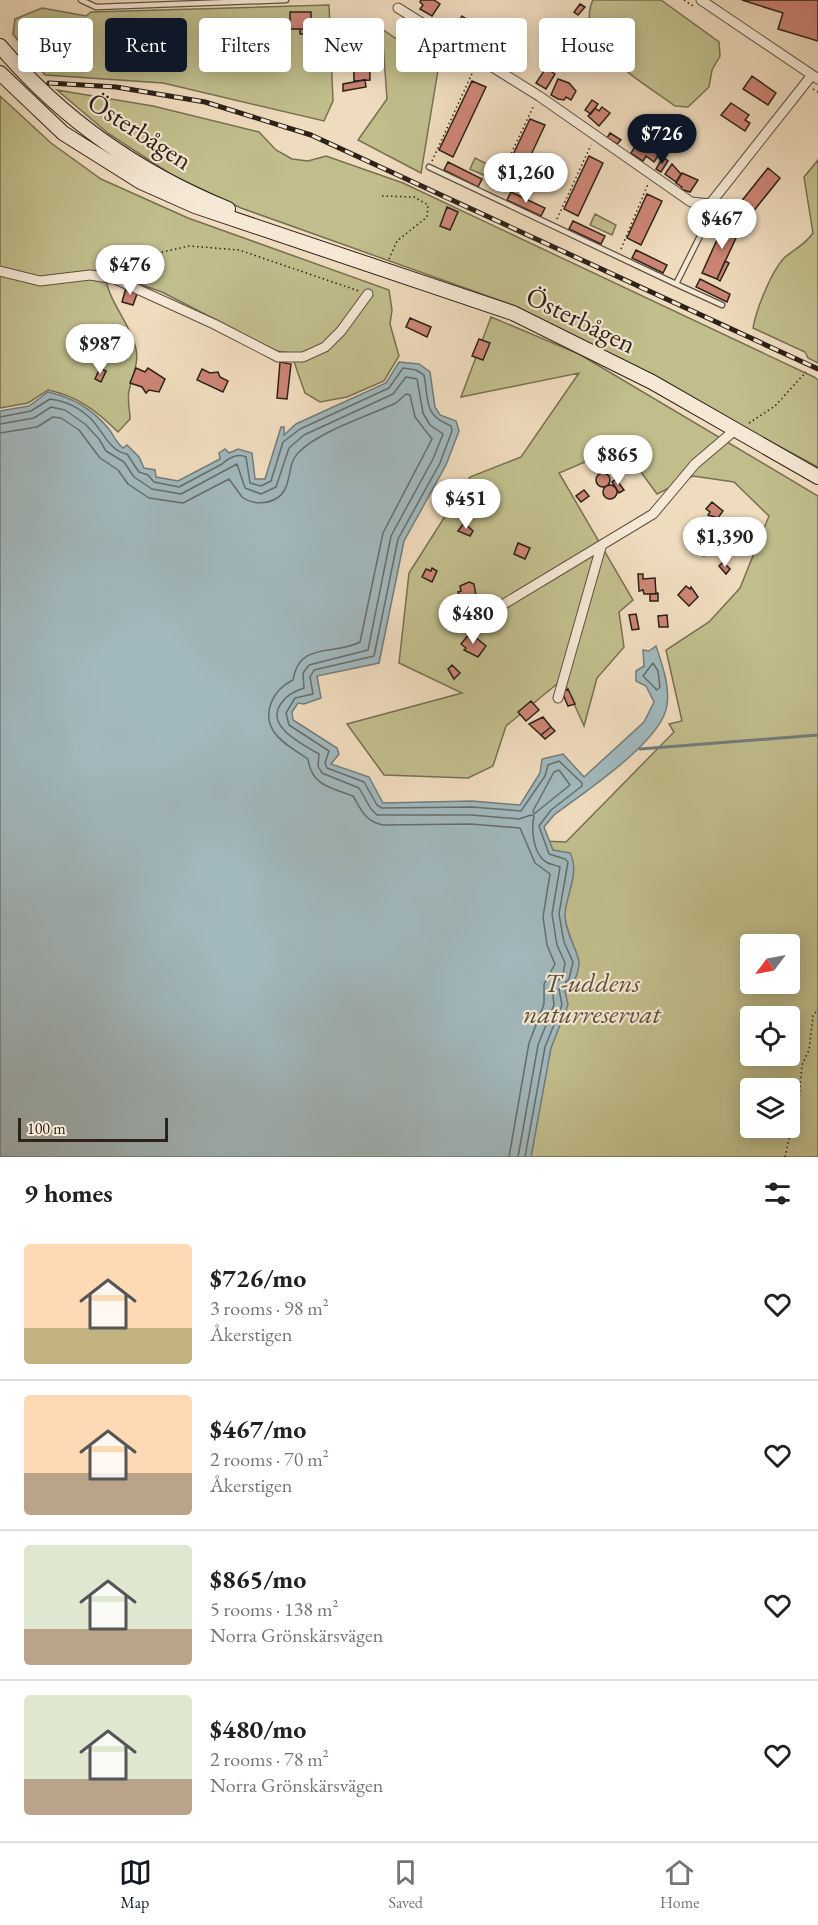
<!DOCTYPE html>
<meta charset="utf-8">
<style>
:root{--surface:#fff;--page:#f2f2f2;--text:#202124;--muted:#757577;--line:#e0e0e0;--accent:#111827}
body{margin:0;font-family:"EB Garamond",serif;background:var(--page);color:var(--text);height:100vh;display:flex;flex-direction:column;font-size:22px;white-space:nowrap}
*{box-sizing:border-box;margin:0}
p{font-size:20px;color:var(--muted)}
.icon{flex:none;width:33px;height:33px;fill:none;stroke:currentColor;stroke-width:2;stroke-linecap:round;stroke-linejoin:round}
.map{position:relative;height:1157px;overflow:hidden}
.panel{display:flex;flex-direction:column;background:var(--surface);flex:1}
.panel>*{flex:none}
.top-card{position:absolute;left:18px;top:18px;width:783px;height:54px;display:flex;gap:12px}
.needle{width:39px;rotate:238deg}
.buttons{position:absolute;left:740px;top:934px;display:grid;gap:12px}
.buttons a{display:grid;place-items:center;width:60px;height:60px;border-radius:6px;background:var(--surface);box-shadow:0 3px 15px #0003;font-size:30px}
.scale{position:absolute;left:18px;bottom:15px;width:150px;box-sizing:border-box;padding-left:6px;border:3px solid #2c2219;border-top:0;font-size:16px;line-height:21px;white-space:nowrap;color:#2c2219;-webkit-text-stroke:4px #f5e8d4;paint-order:stroke}
.price{position:absolute;translate:-50% -51px;padding:0 14px;border-radius:21px;background:#fff;color:#222;font-size:20px;line-height:39px;filter:drop-shadow(0 2px 3px #0008)}
.price::after{content:'';position:absolute;left:50%;top:36px;width:18px;height:14px;margin-left:-9px;background:inherit;clip-path:polygon(0 0,100% 0,50% 100%)}
.price.current{background:var(--accent);color:#fff}
ul{padding:0;list-style:none}
li{display:flex;align-items:center;gap:18px;height:150px;padding:0 24px}
li+li{border-top:2px solid var(--line)}
li span{display:grid;place-items:center;flex:none;width:168px;height:120px;border-radius:6px;color:#555}
li>.icon{margin-inline-start:auto}
span .icon{width:72px;height:72px;fill:#fffc;stroke-width:1}
li b{font-size:26px}
h2{display:flex;justify-content:space-between;align-items:center;height:72px;padding:0 24px;font-size:26px}
.pill{padding:0 21px;border-radius:6px;background:var(--surface);box-shadow:0 3px 15px #0003;font-size:21px;line-height:54px}
.pill.current{background:var(--accent);color:#fff}
.tabs{display:flex;justify-content:space-around;align-items:center;height:84px;border-top:2px solid var(--line);background:var(--surface);font-size:16px;color:var(--muted)}
.tabs a{display:grid;justify-items:center;gap:3px}
.tabs .current{color:var(--accent)}
.map>svg:first-child{display:block}
.green{fill:#c1be8c;stroke:#767052;stroke-width:1.5;fill-rule:evenodd}
.water{fill:#a1b8bd;stroke:#727c7b;stroke-width:1.5}
.lines{fill:none;stroke-linecap:round;stroke-linejoin:round}
.shore{stroke:#666d6b;stroke-width:1.5}
.stream{stroke:#727c7b;stroke-width:3}
.building{fill:#cd8575;stroke:#2c2219;stroke-width:1.5}
.lane-casing{stroke:#5d5042;stroke-width:7}
.street-casing{stroke:#5d5042;stroke-width:11}
.secondary-casing{stroke:#2c2219;stroke-width:16}
.path{stroke:#2c2219;stroke-width:1.5;stroke-dasharray:1.5 3;stroke-linecap:butt}
.lane{stroke:#f5e8d4;stroke-width:4.5}
.street{stroke:#f5e8d4;stroke-width:9}
.secondary{stroke:#f5e8d4;stroke-width:14}
.rail-casing{stroke:#2c2219;stroke-width:5}
.rail{stroke:#f5e8d4;stroke-width:3;stroke-dasharray:9;stroke-linecap:butt}
.labels{text-anchor:middle;stroke-width:4.5;stroke-linejoin:round;paint-order:stroke}
.street-label{font-size:27px;fill:#2c2219;stroke:#f5e8d4}
.park-label{font-size:27px;font-style:italic;fill:#59513c;stroke:#f5e8d4}
</style>
<div class="map">
<svg width="818" height="1157" viewBox="0 0 818 1157">
<rect width="100%" height="100%" fill="#efdbbd"/>
<filter id="stains"><feTurbulence type="fractalNoise" baseFrequency=".00333" numOctaves="4"/><feColorMatrix values="0 0 0 0 .2 0 0 0 0 .09 0 0 0 0 .02 0 0 0 .5 -.17"/></filter>
<radialGradient id="worn" r=".72"><stop offset=".6" stop-color="#630" stop-opacity="0"/><stop offset="1" stop-color="#630" stop-opacity=".3"/></radialGradient>
<path class="green" d="M593 0H661L719 42 720 56 712 70 709 87 688 107 675 106C646 84 572 44 593 0Z
M329 5 333 101 324 121 163 83 45 75 13 34 15 19 42 8 86 16 91 12Z
M382 29 395 38 420 33 442 46 421 173 358 140 387 99Z
M57 90 153 106 259 132 276 150 292 159 308 161 326 156 403 183 814 377 818 380V467L513 305 241 208 172 175 109 134Z
M0 96 51 143 101 179 188 218 389 290 392 310 390 324 399 356 384 381 347 397 320 402 305 393 291 353 276 351 162 292 105 272C106 300 130 321 136 349 139 363 132 377 129 391 127 399 130 410 130 419L118 432C97 411 77 396 48 390L28 403 0 408Z
M475 158 493 167 488 177 470 169Z
M818 160V363L808 358 805 352 753 328C756 310 771 272 784 258 794 249 805 245 813 233L804 177Z
M595 214 616 225 612 235 590 225Z
M491 317 579 354 818 496V1157H262L516 840 566 842 674 732 669 724 682 721 666 650 709 622 740 588 769 516 734 482 693 476 657 494 622 446 559 473 633 600 619 612 624 647 597 678 584 726 563 679 506 726 493 766 468 778 384 775 347 724 462 693 399 663 409 573 470 477 521 457 579 373 461 397ZM750 945H789V984H750ZM750 1017H789V1056H750ZM750 1089H789V1128H750Z"/>
<path class="water" d="M399 362 419 364 430 372 435 407 440 415 456 421 459 431 446 465 404 541 379 663 317 676 321 698 304 704 298 703 292 712 293 720 337 748 339 754 331 764 369 777 383 803 472 801 520 805 540 773 542 759 563 754 584 777 644 722 654 702 646 686 636 681V671L644 666 643 650 649 651 656 646C662 664 670 686 667 705 663 741 583 793 554 815L544 827 553 850 570 853C580 872 567 893 565 913 564 931 579 952 579 963 578 976 574 983 565 991L568 1005 551 1048 531 1157H0V411L29 406 48 392C74 398 92 409 109 429 114 436 116 442 123 448L127 445 139 457 144 468 155 470 156 477 178 481 220 459 219 453 225 449 229 453 238 449 252 453 255 479H265L281 427H284V435L296 424 386 383Z"/>
<g class="lines">
<path class="shore" d="M0 417 31 411 50 399C65 401 80 408 91 419 103 431 110 452 127 454L139 472 148 475 154 482 179 487 222 464C228 458 238 453 246 457L250 483 261 486 271 481 283 442 300 429 389 388 403 368 416 370 424 375C429 401 423 415 451 426L452 431 440 463 398 539 374 656 314 670 310 677 313 694 295 698 286 713 289 725 329 751 325 763 327 768 364 782 377 805 382 808 472 807 521 811 545 776 548 765 559 761 582 783V786L551 810 539 826 549 854 565 859 568 862 559 914 564 942 573 962 569 979 559 989 562 1005 545 1047 525 1157
M0 424 34 418 51 407 65 410 85 424 99 439 106 451 124 462 134 477 152 489 181 494 237 464 245 488 261 494 276 487 289 448 304 435 393 394 406 377 417 379 423 413 430 425 443 434 433 459 391 536 368 650 309 665 303 673 304 688C287 693 266 711 284 730 293 740 307 747 319 754L318 766 322 773 359 788 371 809 377 815H471L519 819 531 815 534 816C531 829 533 854 546 862 551 865 556 865 560 867L552 914 557 945 565 963 563 975 552 987 554 1005 538 1045 518 1157
M0 433 37 427 53 417 61 418 79 430 100 458 118 470 128 484 149 498 183 503 229 479 242 497C252 504 266 505 277 498 293 488 286 465 298 453 319 431 368 416 396 403L406 394 410 395 415 417 432 439 383 533 360 642C334 656 299 641 293 680 274 689 261 712 274 732 282 744 297 751 308 759 311 785 331 788 353 796 361 809 365 822 383 825L471 824 520 828 535 863 550 874 543 917 547 945 555 964 544 984V1004L529 1043 509 1157
M653 663 658 671 660 687 657 690 643 676Z
M559 770 570 785 534 814 533 811 554 772Z"/>
<path class="stream" d="M640 749 818 735"/>
</g>
<path class="building" d="M421 0H434L440 4 432 16 420 9 423 5 420 2Z
M742 0H818V41L778 29 783 13Z
M580 4 585 7 578 15 574 12Z
M290 12H311V29H290Z
M462 16 475 25 467 37 454 28Z
M300 29H311V34H300Z
M501 36 507 39 494 58 489 55Z
M369 37 370 80 354 81 353 38Z
M486 43 492 47 486 57 480 53Z
M511 49 524 58 516 69 501 64Z
M546 68 555 74 546 89 536 83Z
M752 76 776 93 768 105 743 89Z
M558 79 569 83 576 91 571 100 566 97 564 100 558 99 551 95Z
M365 80 366 87 343 91V84Z
M472 81 486 87 453 157 439 150Z
M592 100 598 104 591 114 585 110Z
M731 103 749 115 745 120 750 123 745 131 721 115Z
M602 107 610 113 599 126 588 116 595 108 599 111Z
M530 119 545 125 516 187 501 180Z
M610 133 621 140 617 144 607 138Z
M639 140 650 147 653 143 662 150 654 162 646 156 643 161 631 153Z
M589 156 603 163 578 216 564 209Z
M663 157 668 161 661 172 656 169Z
M448 162 482 179 478 187 444 170Z
M672 164 681 174 676 182 665 174Z
M768 168 780 178 744 223 732 213Z
M682 173 698 180 690 192 680 189 682 187 676 183Z
M511 192 545 208 541 216 507 200Z
M647 194 662 201 641 245 627 238Z
M447 207 458 212 450 230 440 226Z
M726 220 741 227 717 279 702 273Z
M573 221 605 236 601 244 569 229Z
M636 250 667 265 663 273 632 258Z
M725 261 729 263 720 281 717 279Z
M700 279 730 294 727 302 696 287Z
M126 288 138 291 133 305 122 302Z
M410 318 431 327 427 337 406 327Z
M479 339 490 343 483 360 472 356Z
M280 362 291 364 287 399 277 398Z
M100 368 106 371 101 382 95 379Z
M136 368 145 372 148 368 165 379 159 392 149 390 146 393 142 387 130 383Z
M202 369 210 373 218 372 220 377 228 381 223 392 197 380Z
M596 480a7 7 0 1 1 14 0a7 7 0 1 1-14 0Z
M616 479 624 490 619 493 612 482Z
M603 492a7 7 0 1 1 14 0a7 7 0 1 1-14 0Z
M584 490 589 496 581 502 576 496Z
M712 502 723 511 718 518 708 515 710 512 706 509Z
M464 523 473 531 470 536 458 531Z
M700 540 710 551 704 556 695 545Z
M518 543 530 548 525 559 514 554Z
M723 562 730 569 726 574 719 566Z
M432 568 437 571 432 582 422 577 426 569 431 571Z
M638 574H643V579L655 578 656 594H644L643 590 639 591Z
M469 582 474 584 477 602 464 605 458 592 461 591 460 586Z
M686 586 690 589 691 587 698 597 689 606 678 595Z
M658 593V601H650V594Z
M636 614 639 629 632 630 629 615Z
M667 615 668 627H659L658 616Z
M470 633 486 646 478 657 464 650 466 648 461 644Z
M452 665 460 673 454 679 448 669Z
M568 689 575 704 568 706 562 692Z
M531 701 539 710 526 721 518 712Z
M543 717 551 727 541 735 529 724Z
M551 727 555 731 545 739 541 735Z"/>
<g class="lines">
<defs>
<path id="lane" d="M81 0 96 7 286 0
M429 167 676 284
M710 204 703 230 676 284 722 305"/>
<path id="street" d="M701 0 818 79
M398 8 539 96 691 202 710 204 812 75
M0 271 40 281 90 275 115 279 214 324 278 357H303L325 347 341 331 368 294
M494 610 653 514 695 464 735 430
M558 698 601 547"/>
<path id="secondary" d="M0 46C61 118 140 173 228 209
M0 73 63 133 141 182 195 206 513 313 652 382 818 477"/>
</defs>
<use href="#lane" class="lane-casing"/>
<use href="#street" class="street-casing"/>
<use href="#secondary" class="secondary-casing"/>
<path class="path" d="M684 0 693 6
M813 89 818 92
M432 161 475 67
M494 190 534 105
M382 196 414 197 428 205 427 217 397 241 389 259
M557 219 591 145
M621 249 648 184
M110 267 127 260 189 246 239 250 359 291
M749 423 775 406 806 372
M785 1157 792 1125 798 1111 802 1065 809 1050 813 1016 818 1009"/>
<use href="#lane" class="lane"/>
<use href="#street" class="street"/>
<use href="#secondary" class="secondary"/>
<defs>
<path id="rail" d="M49 83 116 87 205 102 311 135 818 369"/>
</defs>
<use href="#rail" class="rail-casing"/>
<use href="#rail" class="rail"/>
</g>
<g class="labels">
<g class="street-label">
<text transform="translate(140 131) rotate(33)" y="9">Österbågen</text>
<text transform="translate(581 320) rotate(26)" y="9">Österbågen</text>
</g>
<g class="park-label">
<text x="592" y="992">T-uddens<tspan x="592" dy="31">naturreservat</tspan></text>
</g>
</g>
<rect width="100%" height="100%" filter="url(#stains)"/>
<rect width="100%" height="100%" fill="url(#worn)"/>
</svg>
<div class="buttons">
<a><svg class="needle" viewBox="-14 -14 28 28"><path d="M0-13l5 13h-10z" fill="#e53935"/><path d="M0 13l5-13h-10z" fill="#757577"/></svg></a>
<a><svg class="icon" aria-label="locate" viewBox="0 0 24 24"><circle cx="12" cy="12" r="6"/><path d="M12 2v4M12 18v4M2 12h4M18 12h4"/></svg></a>
<a><svg class="icon" aria-label="layers" viewBox="0 0 24 24"><path d="M12 4l9 5-9 5-9-5zM3 14l9 5 9-5"/></svg></a>
</div>
<div class="scale">100 m</div>
<b class="price current" style="left:662px;top:165px">$726</b>
<b class="price" style="left:526px;top:204px">$1,260</b>
<b class="price" style="left:722px;top:250px">$467</b>
<b class="price" style="left:130px;top:296px">$476</b>
<b class="price" style="left:100px;top:375px">$987</b>
<b class="price" style="left:618px;top:486px">$865</b>
<b class="price" style="left:466px;top:530px">$451</b>
<b class="price" style="left:725px;top:568px">$1,390</b>
<b class="price" style="left:473px;top:645px">$480</b>
<div class="top-card">
<a class="pill">Buy</a>
<a class="pill current">Rent</a>
<a class="pill">Filters</a>
<a class="pill">New</a>
<a class="pill">Apartment</a>
<a class="pill">House</a>
</div>
</div>
<section class="panel">
<h2>9 homes<svg class="icon" aria-label="filters" viewBox="0 0 24 24"><path d="M4 7h16M4 17h16"/><circle cx="9" cy="7" r="2"/><circle cx="15" cy="17" r="2"/></svg></h2>
<ul>
<li><span style="background:linear-gradient(#ffd9b3 70%,#c2b280 0)"><svg class="icon" aria-label="home" viewBox="0 0 24 24"><path d="M3 11l9-7 9 7M6 9v11h12V9"/></svg></span><div><b>$726/mo</b><p>3 rooms · 98 m²</p><p>Åkerstigen</p></div><svg class="icon" aria-label="heart" viewBox="0 0 24 24"><path d="M12 20l-8-8c-3-5 5-10 8-4 3-6 11-1 8 4z"/></svg></li>
<li><span style="background:linear-gradient(#ffd9b3 65%,#b9a48a 0)"><svg class="icon" aria-label="home" viewBox="0 0 24 24"><path d="M3 11l9-7 9 7M6 9v11h12V9"/></svg></span><div><b>$467/mo</b><p>2 rooms · 70 m²</p><p>Åkerstigen</p></div><svg class="icon" aria-label="heart" viewBox="0 0 24 24"><path d="M12 20l-8-8c-3-5 5-10 8-4 3-6 11-1 8 4z"/></svg></li>
<li><span style="background:linear-gradient(#dfe7d0 70%,#b9a48a 0)"><svg class="icon" aria-label="home" viewBox="0 0 24 24"><path d="M3 11l9-7 9 7M6 9v11h12V9"/></svg></span><div><b>$865/mo</b><p>5 rooms · 138 m²</p><p>Norra Grönskärsvägen</p></div><svg class="icon" aria-label="heart" viewBox="0 0 24 24"><path d="M12 20l-8-8c-3-5 5-10 8-4 3-6 11-1 8 4z"/></svg></li>
<li><span style="background:linear-gradient(#dfe7d0 70%,#b9a48a 0)"><svg class="icon" aria-label="home" viewBox="0 0 24 24"><path d="M3 11l9-7 9 7M6 9v11h12V9"/></svg></span><div><b>$480/mo</b><p>2 rooms · 78 m²</p><p>Norra Grönskärsvägen</p></div><svg class="icon" aria-label="heart" viewBox="0 0 24 24"><path d="M12 20l-8-8c-3-5 5-10 8-4 3-6 11-1 8 4z"/></svg></li>
</ul>
</section>
<nav class="tabs">
<a class="current"><svg class="icon" aria-label="map" viewBox="0 0 24 24"><path d="M3 6l6-2 6 2 6-2v14l-6 2-6-2-6 2zM9 4v14M15 6v14"/></svg>Map</a>
<a><svg class="icon" aria-label="saved" viewBox="0 0 24 24"><path d="M7 4h10v16l-5-4-5 4z"/></svg>Saved</a>
<a><svg class="icon" aria-label="home" viewBox="0 0 24 24"><path d="M3 11l9-7 9 7M6 9v11h12V9"/></svg>Home</a>
</nav>
